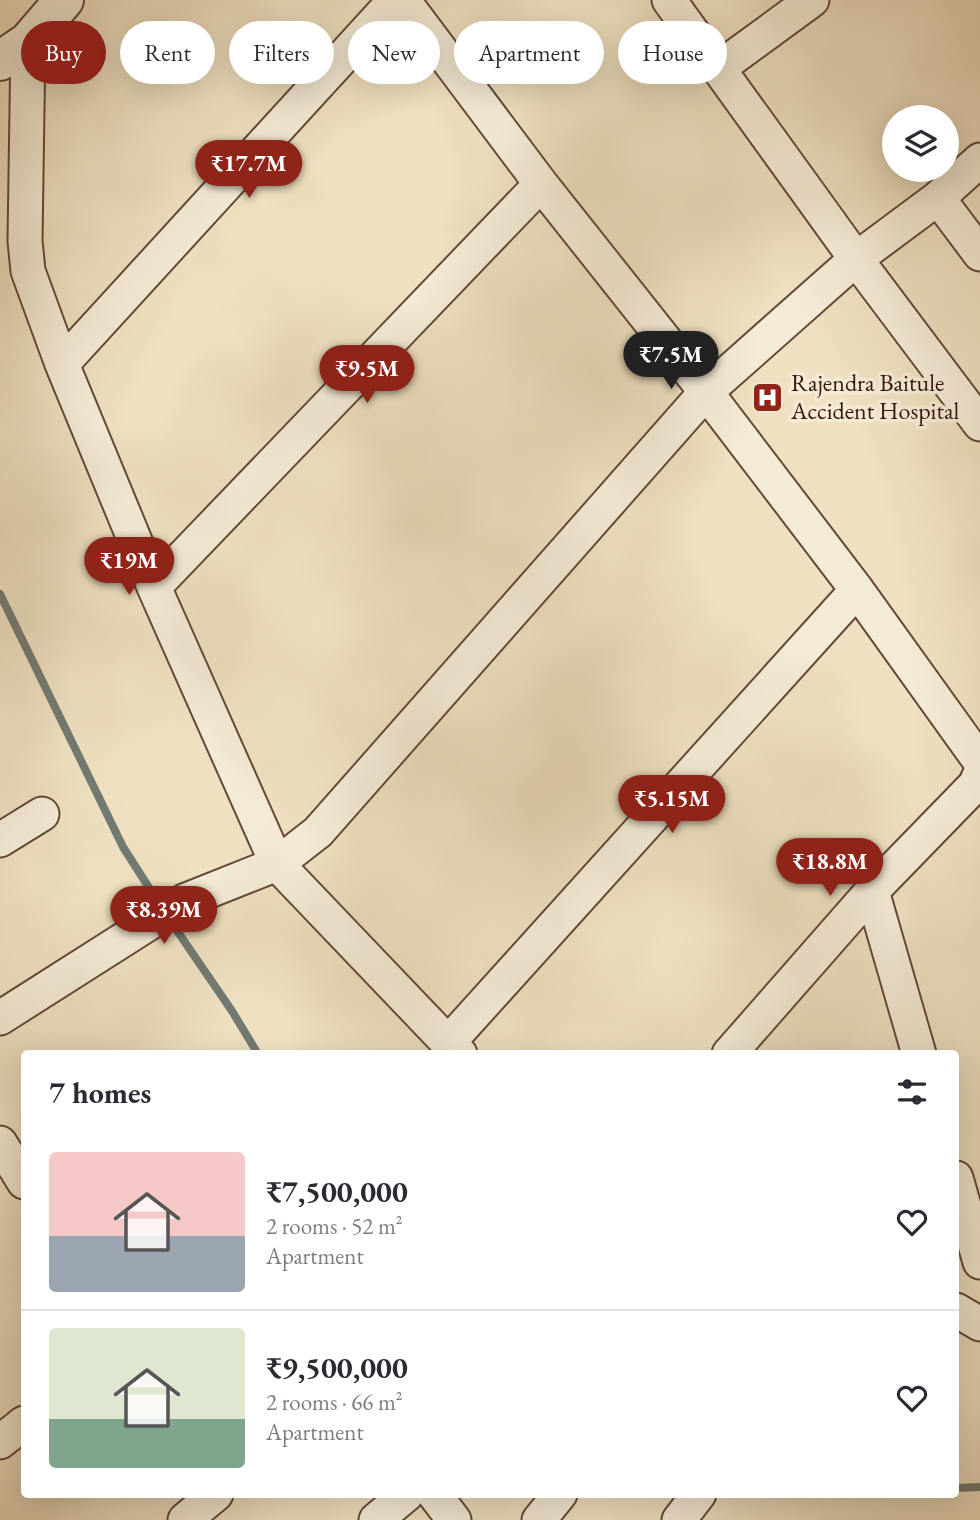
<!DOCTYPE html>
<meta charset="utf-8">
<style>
:root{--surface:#fff;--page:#f2f2f3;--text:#2b2b33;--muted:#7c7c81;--line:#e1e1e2;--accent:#8f2418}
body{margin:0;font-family:"EB Garamond",serif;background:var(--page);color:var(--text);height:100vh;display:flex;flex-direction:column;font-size:26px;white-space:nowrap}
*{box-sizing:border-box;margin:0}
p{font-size:23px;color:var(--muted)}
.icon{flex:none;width:38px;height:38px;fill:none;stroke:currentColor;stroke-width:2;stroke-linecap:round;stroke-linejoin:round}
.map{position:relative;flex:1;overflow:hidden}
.panel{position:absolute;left:21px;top:1050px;width:938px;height:448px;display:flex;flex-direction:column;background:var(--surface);border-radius:7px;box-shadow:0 7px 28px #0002}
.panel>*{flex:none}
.top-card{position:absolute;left:21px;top:21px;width:938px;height:63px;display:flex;gap:14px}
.buttons{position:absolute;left:882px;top:105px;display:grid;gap:14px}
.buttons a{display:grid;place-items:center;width:77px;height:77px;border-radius:50%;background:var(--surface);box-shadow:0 7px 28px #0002;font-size:35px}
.price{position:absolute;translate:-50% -60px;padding:0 16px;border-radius:24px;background:var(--accent);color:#fff;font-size:23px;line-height:46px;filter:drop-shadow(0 2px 4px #0008)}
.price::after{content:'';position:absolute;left:50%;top:42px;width:21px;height:16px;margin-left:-10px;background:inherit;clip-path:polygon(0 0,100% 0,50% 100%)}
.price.active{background:#222;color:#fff}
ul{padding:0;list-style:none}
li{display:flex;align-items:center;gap:21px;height:175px;padding:0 28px}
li+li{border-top:2px solid var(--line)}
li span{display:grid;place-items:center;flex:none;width:196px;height:140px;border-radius:7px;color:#555}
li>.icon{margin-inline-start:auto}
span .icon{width:84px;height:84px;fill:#fffc;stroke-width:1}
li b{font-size:30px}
h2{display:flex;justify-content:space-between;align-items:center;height:84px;padding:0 28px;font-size:30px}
.tag{padding:0 24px;border-radius:32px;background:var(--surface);box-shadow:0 7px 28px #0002;font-size:24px;line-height:63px}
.tag.active{background:var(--accent);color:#fff}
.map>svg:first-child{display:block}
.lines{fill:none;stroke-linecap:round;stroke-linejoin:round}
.stream{stroke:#717a71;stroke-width:8}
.minor-casing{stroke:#634838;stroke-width:37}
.tertiary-casing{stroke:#634838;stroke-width:42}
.minor{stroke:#f4ebd6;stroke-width:33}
.tertiary{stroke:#f4ebd6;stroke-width:38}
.labels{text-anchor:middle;stroke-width:7;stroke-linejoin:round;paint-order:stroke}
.poi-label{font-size:24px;fill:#35160a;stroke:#f4ebd6;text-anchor:start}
</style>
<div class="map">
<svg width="980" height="1520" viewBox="0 0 980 1520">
<rect width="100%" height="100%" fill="#eee0c0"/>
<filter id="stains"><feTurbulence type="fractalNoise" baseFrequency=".00286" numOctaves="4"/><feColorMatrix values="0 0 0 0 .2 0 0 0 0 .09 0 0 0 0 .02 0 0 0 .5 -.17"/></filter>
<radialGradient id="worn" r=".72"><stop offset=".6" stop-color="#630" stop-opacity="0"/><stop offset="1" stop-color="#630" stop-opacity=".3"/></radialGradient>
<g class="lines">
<path class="stream" d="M0 594 123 847 162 908
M169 919 232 1011 258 1054
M956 1488 980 1487"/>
<defs>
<path id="minor" d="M403 0 541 184 706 392 857 590 979 760 980 763
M669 0 856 259 980 424
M28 42 25 241 28 271 62 364 154 587 277 864 448 1043 460 1054
M719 68 812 0
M938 198 980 254
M62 364 395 0
M154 587 541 184
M0 840 42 814
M872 891 919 1054
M0 1018 184 901 277 864 318 832 706 392 856 259 938 198 980 160
M448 1043 857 590
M729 1054 872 891 975 785 980 774
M0 1143 24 1182
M956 1178 980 1262
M956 1310 980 1324
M0 1442 24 1423
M434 1494 454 1520
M185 1520 216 1494
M376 1520 407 1494
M539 1520 560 1494
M679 1520 699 1494"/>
<path id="tertiary" d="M0 61 28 42 64 0"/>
</defs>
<use href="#minor" class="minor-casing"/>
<use href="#tertiary" class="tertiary-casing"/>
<use href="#minor" class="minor"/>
<use href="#tertiary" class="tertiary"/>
</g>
<defs>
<symbol id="hospital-square" viewBox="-11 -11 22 22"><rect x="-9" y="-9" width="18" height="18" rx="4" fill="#8f2418" stroke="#f4ebd6"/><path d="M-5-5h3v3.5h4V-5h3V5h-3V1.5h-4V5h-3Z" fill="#fff"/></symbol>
</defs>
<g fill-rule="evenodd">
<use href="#hospital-square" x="750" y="380" width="35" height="35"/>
</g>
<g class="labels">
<g class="poi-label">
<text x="791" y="391">Rajendra Baitule<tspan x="791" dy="28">Accident Hospital</tspan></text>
</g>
</g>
<rect width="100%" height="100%" filter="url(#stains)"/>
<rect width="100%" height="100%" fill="url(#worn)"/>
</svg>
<div class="buttons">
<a><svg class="icon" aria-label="layers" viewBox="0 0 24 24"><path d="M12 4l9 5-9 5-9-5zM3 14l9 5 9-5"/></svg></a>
</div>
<b class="price" style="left:249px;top:200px">₹17.7M</b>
<b class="price active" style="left:671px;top:391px">₹7.5M</b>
<b class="price" style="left:367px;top:405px">₹9.5M</b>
<b class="price" style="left:129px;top:597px">₹19M</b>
<b class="price" style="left:672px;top:835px">₹5.15M</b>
<b class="price" style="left:830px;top:898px">₹18.8M</b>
<b class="price" style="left:164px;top:946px">₹8.39M</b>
<div class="top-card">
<a class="tag active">Buy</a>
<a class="tag">Rent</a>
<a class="tag">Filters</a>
<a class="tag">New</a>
<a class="tag">Apartment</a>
<a class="tag">House</a>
</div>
<section class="panel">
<h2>7 homes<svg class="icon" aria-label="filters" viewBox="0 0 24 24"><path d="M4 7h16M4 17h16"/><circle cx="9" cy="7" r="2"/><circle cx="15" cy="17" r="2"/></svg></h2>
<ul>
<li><span style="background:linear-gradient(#f6c9c9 60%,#9aa5b1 0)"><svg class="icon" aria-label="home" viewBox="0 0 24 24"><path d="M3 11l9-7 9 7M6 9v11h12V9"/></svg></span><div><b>₹7,500,000</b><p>2 rooms · 52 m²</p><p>Apartment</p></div><svg class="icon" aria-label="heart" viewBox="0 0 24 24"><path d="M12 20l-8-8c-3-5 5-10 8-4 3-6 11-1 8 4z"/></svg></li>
<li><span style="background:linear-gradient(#dfe7d0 65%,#7fa58c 0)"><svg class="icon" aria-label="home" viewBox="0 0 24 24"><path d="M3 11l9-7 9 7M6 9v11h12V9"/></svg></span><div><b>₹9,500,000</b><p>2 rooms · 66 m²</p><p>Apartment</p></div><svg class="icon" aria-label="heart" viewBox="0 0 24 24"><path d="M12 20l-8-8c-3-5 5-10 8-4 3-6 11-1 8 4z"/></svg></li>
</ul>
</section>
</div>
